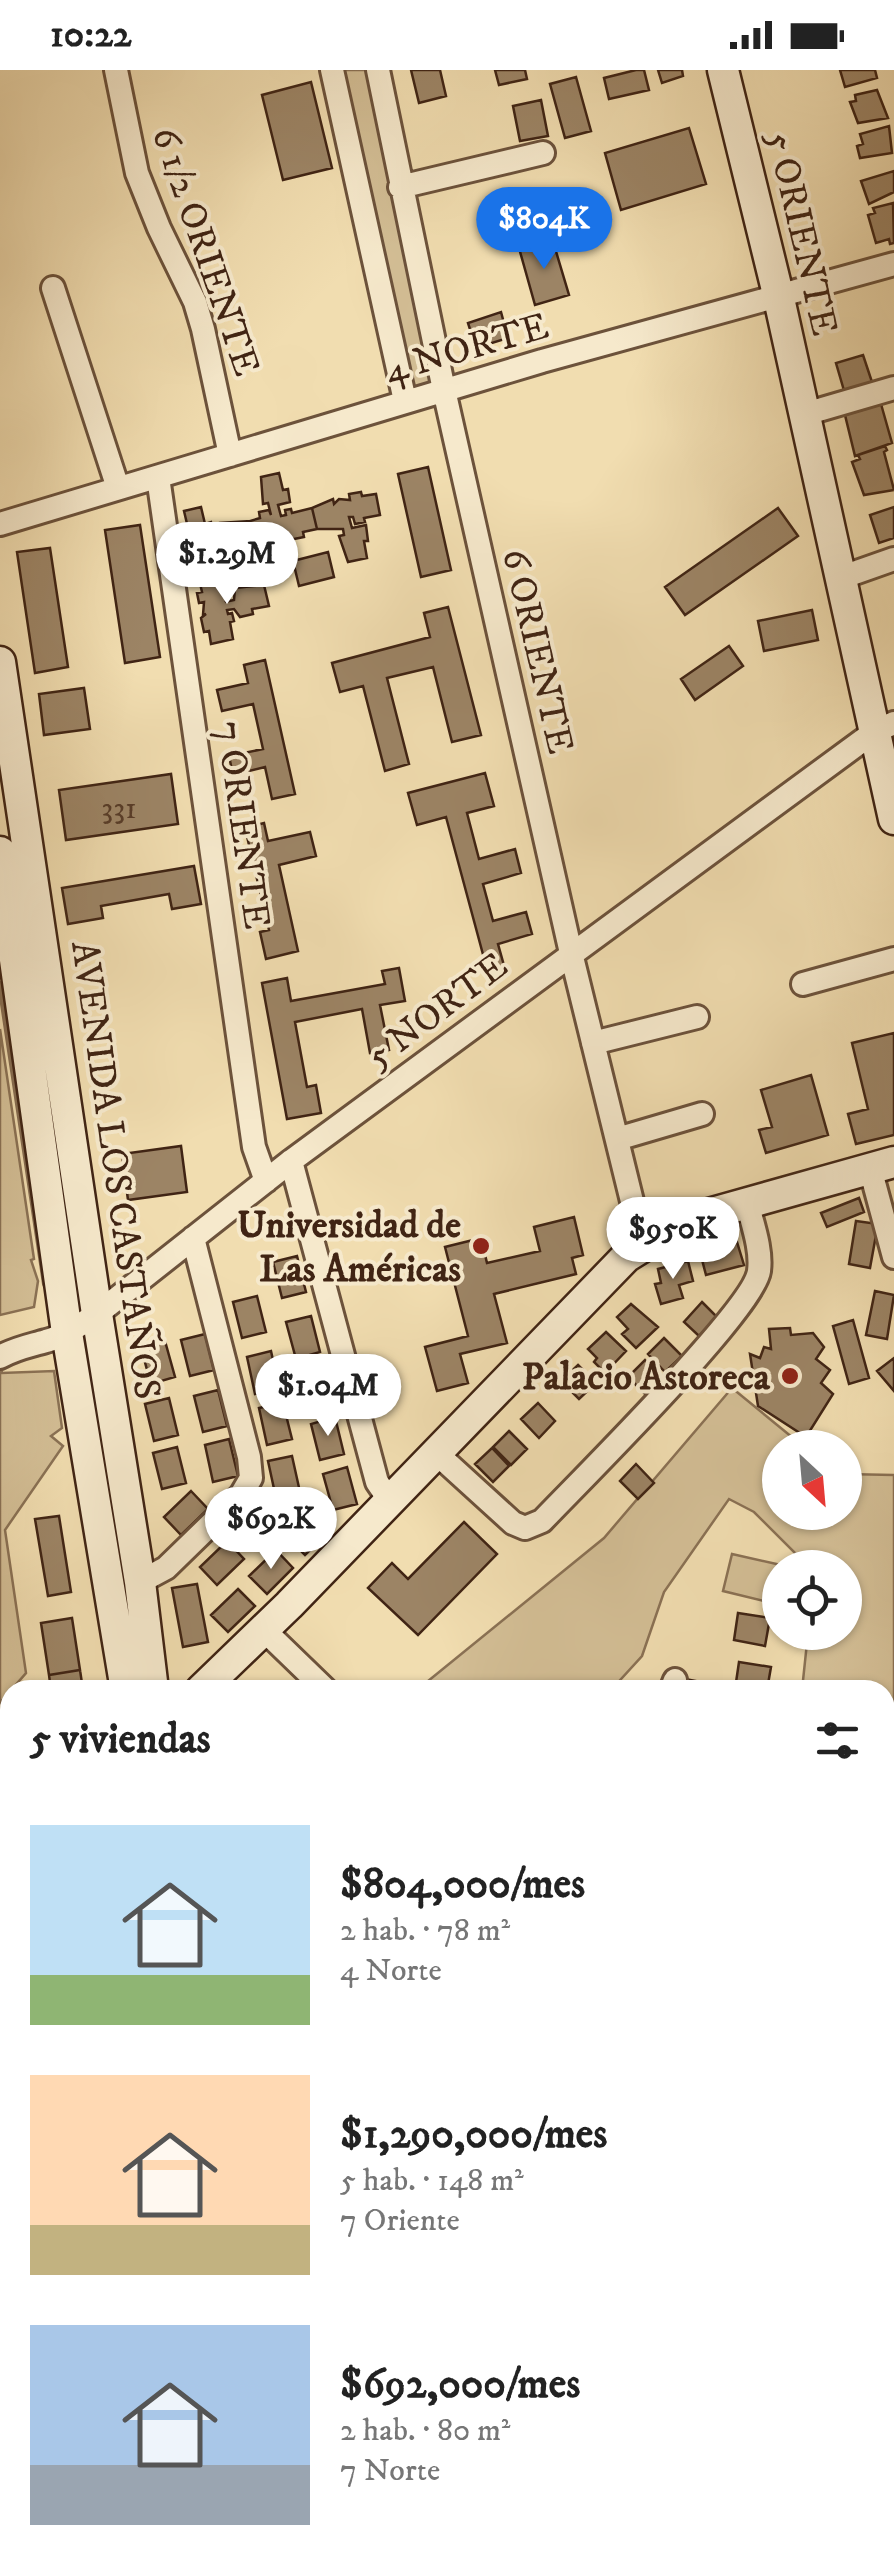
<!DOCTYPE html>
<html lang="es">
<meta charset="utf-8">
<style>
:root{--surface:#fff;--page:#f6f6f6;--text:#222;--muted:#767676;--accent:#1a73e8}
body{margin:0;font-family:"IM FELL DW Pica",serif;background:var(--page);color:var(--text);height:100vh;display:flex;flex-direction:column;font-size:38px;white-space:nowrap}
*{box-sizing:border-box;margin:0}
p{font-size:32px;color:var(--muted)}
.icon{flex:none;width:55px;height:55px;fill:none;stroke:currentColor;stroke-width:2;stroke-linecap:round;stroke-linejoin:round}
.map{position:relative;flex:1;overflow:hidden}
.details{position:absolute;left:0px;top:1610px;width:895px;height:890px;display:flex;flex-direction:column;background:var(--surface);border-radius:30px 30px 0 0;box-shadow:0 2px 8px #0004}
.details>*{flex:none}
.needle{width:65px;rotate:154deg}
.tools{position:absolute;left:762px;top:1360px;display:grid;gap:20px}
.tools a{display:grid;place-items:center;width:100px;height:100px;border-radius:50%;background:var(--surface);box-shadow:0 2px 8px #0004;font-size:50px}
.price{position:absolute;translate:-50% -85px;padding:0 22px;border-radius:35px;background:#fff;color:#222;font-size:32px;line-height:65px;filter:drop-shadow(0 2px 5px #0008)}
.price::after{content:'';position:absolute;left:50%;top:60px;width:30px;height:22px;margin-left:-15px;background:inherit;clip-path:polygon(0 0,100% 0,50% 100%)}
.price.selected{background:var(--accent);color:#fff}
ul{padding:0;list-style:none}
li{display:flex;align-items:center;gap:30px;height:250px;padding:0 30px}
li span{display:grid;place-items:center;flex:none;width:280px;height:200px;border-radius:0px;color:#555}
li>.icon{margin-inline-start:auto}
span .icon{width:120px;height:120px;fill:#fffc;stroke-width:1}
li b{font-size:42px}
h2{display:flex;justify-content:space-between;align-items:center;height:120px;padding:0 30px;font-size:42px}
.status{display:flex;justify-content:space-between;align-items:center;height:70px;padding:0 50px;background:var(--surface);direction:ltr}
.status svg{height:28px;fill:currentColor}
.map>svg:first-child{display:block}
.green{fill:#d3be95;stroke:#8a7154;stroke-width:2.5}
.water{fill:#b59e7b;stroke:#866d52;stroke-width:2.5}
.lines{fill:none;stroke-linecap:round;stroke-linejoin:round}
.stream{stroke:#866d52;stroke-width:6}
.building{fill:#9c8465;stroke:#402414;stroke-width:2.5}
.street-casing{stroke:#6c523b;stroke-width:28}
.secondary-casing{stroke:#402414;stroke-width:35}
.street{stroke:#f6e9cc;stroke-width:22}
.secondary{stroke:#f6e9cc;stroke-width:30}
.poi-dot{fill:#8f2418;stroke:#f6e9cc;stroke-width:4}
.labels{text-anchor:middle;stroke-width:8;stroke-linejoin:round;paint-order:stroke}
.number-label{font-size:32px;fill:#573c28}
.street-label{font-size:38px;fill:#402414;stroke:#f6e9cc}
.poi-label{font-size:38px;font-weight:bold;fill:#402414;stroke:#f6e9cc;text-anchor:end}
</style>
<div class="status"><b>10:22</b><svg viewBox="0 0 49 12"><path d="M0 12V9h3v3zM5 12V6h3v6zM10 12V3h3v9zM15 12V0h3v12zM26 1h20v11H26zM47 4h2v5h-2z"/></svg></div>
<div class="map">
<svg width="894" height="2500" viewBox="0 0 894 2500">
<rect width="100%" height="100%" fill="#f1ddb0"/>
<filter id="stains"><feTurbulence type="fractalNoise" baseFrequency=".002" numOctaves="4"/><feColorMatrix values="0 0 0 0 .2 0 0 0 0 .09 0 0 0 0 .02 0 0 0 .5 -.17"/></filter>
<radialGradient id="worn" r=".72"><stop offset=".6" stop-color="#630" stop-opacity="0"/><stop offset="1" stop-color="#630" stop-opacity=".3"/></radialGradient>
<path class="green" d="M340 0H370L436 312 409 321Z
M0 959 34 1189 31 1190 38 1211 34 1237 0 1245Z
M91 1264 144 1620H135L82 1269Z
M0 1293 2 1303 54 1301 62 1358 51 1366 63 1376 5 1460 26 1603 0 1633Z
M732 1318 804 1377 780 1378V1442H845V1404L894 1405V2161L885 2155V1620H802L808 1563 845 1562V1498L809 1497 754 1442 729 1429 664 1522 642 1586 611 1620H417L604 1468Z
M732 1484 790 1497 780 1498V1535L723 1521Z
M10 2308V2408L0 2411V2317Z
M206 2490H279L291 2500H212Z"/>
<path class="water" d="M10 2458V2490H183L185 2500H0V2462Z"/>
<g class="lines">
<path class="stream" d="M0 914 45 1214"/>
</g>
<path class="building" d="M411 0H440L446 26 419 33Z
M495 0H525L527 9 499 15Z
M636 0H644L649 20 609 29 604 8Z
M658 0H682L683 6 662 13Z
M840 0H875L877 8 845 17Z
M576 7 591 61 565 68 550 14Z
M311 12 332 98 283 110 262 25Z
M877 20 888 48 858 53 850 32 856 31 855 25Z
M541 30 548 66 520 71 513 36Z
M889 56 892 83 860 88 857 76 863 74 860 64Z
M689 58 706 114 621 140 605 83Z
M894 101V122L869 134 861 111Z
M893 133 894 173 890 174 889 169 876 173 868 145 875 143 873 138Z
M552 168 569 225 535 235 519 178Z
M501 242 508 268 476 278 468 253Z
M863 285 873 315 845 324 836 293Z
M881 334 892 373 855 386 845 345Z
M885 376 887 380 884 382 894 420 864 425 852 392 860 389 858 385Z
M428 397 451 500 421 507 398 404Z
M279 403 283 420 288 419 290 432 278 435 281 446 286 445 285 440 291 439 292 443 312 438 317 459 303 462 304 467 289 470 288 464 265 474 264 469 254 471 250 451 260 448 259 442 269 440 271 445 268 433 263 434 261 407Z
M361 422 362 426 376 424 380 445 364 448 365 452 355 454 353 447H349L352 458 366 455 368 471H364L367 488 348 492 339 466 344 465 343 459H317L312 438 333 429 334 434 339 429 350 430 349 424Z
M201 437 205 454 211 452 214 464 210 467 219 465 220 453 250 451 254 471 237 475 238 480 225 482 220 474 212 475 213 480 217 479 219 486 215 487 217 505 199 509 195 497 190 498 187 483 192 482 183 459 188 458 184 441Z
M894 437V468L879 473 870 445Z
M778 438 798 466 685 545 665 517Z
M140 455 160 587 125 593 105 460Z
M50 478 68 597 35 603 17 482Z
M328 482 334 507 299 516 293 491Z
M217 505 220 518 226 517 229 529 225 532 234 530 235 518 264 515 269 536 252 539 253 544 240 547 234 539 227 540 228 544 232 543 234 551 230 552 233 569 211 574 209 561 204 562 201 548 206 544 203 545 204 532 199 533 197 523 202 522 199 509Z
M448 537 481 665 452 672 433 597 387 608 409 694 385 701 363 616 340 622 332 593 430 567 424 543Z
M812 540 818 570 764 581 758 551Z
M729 576 743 596 695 630 681 609Z
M265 590 295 724 272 729 265 697 233 705 229 686 263 679 253 634 222 641 217 620 248 613 244 595Z
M84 618 90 659 44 665 39 624Z
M485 703 494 736 467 743 479 789 515 779 521 803 483 814 493 851 526 842 532 864 498 874 505 899 488 903 446 747 417 755 408 723Z
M171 704 178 754 66 770 59 720Z
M264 753 268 771 310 762 316 786 279 795 298 881 266 889 260 862 269 860 245 758Z
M194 796 201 834 172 839 169 824 101 836 103 848 68 854 62 818Z
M399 898 405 931 380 935 389 980 370 983 362 939 295 952 307 1017 316 1015 321 1043 287 1049 262 913 287 908 291 931 385 914 382 901Z
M894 963V1065L856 1074 848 1044 868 1039 852 973Z
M811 1005 828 1065 766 1083 759 1060 772 1057 761 1020Z
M181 1076 187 1122 128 1130 122 1084Z
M859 1128 864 1142 827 1157 821 1143Z
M574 1147 583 1185 572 1188 576 1204 494 1224 507 1273 460 1284 468 1313 437 1321 425 1277 468 1266 445 1177 481 1168 487 1193 540 1181 534 1157Z
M856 1151 878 1154 870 1198 849 1194Z
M737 1172 744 1195 706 1205 700 1182Z
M297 1186 306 1222 282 1228 273 1192Z
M688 1191 693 1211 679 1215 683 1228 661 1234 655 1214 661 1213 658 1199Z
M875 1221 894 1225 887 1269 866 1265Z
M257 1226 266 1262 242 1268 233 1232Z
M702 1232 717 1247 699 1266 684 1252Z
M631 1234 658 1257 636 1278 622 1264 628 1259 617 1247Z
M311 1246 320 1282 296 1289 286 1252Z
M853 1250 869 1308 849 1314 833 1256Z
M790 1258 791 1265 813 1263 824 1277 816 1289 830 1300 821 1313 833 1324 806 1367 758 1336 750 1284 760 1288 764 1277 771 1279 769 1259Z
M606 1262 626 1281 605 1303 594 1292 597 1288 588 1279Z
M205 1264 214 1300 190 1306 181 1270Z
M664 1268 682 1286 665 1302 648 1284Z
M165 1271 175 1307 151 1314 141 1278Z
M271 1281 279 1318 255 1324 247 1287Z
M894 1288V1321L877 1301Z
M645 1290 662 1308 646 1325 628 1307Z
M322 1292 331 1328 307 1335 298 1298Z
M578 1295 596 1313 579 1329 561 1311Z
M218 1320 227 1356 203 1362 194 1326Z
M169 1328 178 1365 154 1371 145 1334Z
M283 1333 292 1369 267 1375 259 1338Z
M538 1333 555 1351 539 1368 521 1349Z
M335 1347 344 1384 320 1390 311 1354Z
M509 1361 527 1379 511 1395 493 1377Z
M229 1369 238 1406 213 1412 205 1375Z
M177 1377 186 1413 162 1419 153 1383Z
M492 1378 509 1396 493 1412 475 1394Z
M292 1386 300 1422 276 1428 268 1391Z
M636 1394 654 1413 638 1429 620 1411Z
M347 1397 357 1434 333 1440 323 1404Z
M191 1421 208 1439 181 1465 164 1447Z
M266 1436 283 1453 256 1480 239 1462Z
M315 1441 332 1459 305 1485 288 1468Z
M59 1446 71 1522 48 1526 35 1449Z
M464 1452 497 1484 418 1565 368 1518 392 1493 408 1509Z
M227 1471 244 1489 217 1515 200 1497Z
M276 1480 293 1498 267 1524 249 1506Z
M197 1514 208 1572 183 1577 172 1518Z
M238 1519 255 1536 228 1562 211 1545Z
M738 1543 770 1548 765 1576 734 1570Z
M72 1548 80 1600 49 1605 41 1553Z
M739 1592 771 1597 767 1620 735 1619Z
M80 1600 83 1620H51L49 1605Z
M680 1608 711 1614 710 1620H678Z
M885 2362 894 2364V2419L885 2417Z
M885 2474 894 2476V2500H875L878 2490H885Z"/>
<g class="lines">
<defs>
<path id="street" d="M116 0 137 103 159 158 195 232 203 259 230 385
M332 0 405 331
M378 0 444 320 571 883 643 1176
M400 117 543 83
M53 218 118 418
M805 344 894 318
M158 407 254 1077 266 1111
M0 454 542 291 894 194
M840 508 894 489
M803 914 894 889
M593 973 697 947
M617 1069 702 1044
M291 1091 377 1412 390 1431
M870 1098 894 1187
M0 1287C16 1278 29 1276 46 1271 65 1266 81 1254 97 1244L291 1091 874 662 894 653
M435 1382 513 1453 525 1458 542 1451C578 1413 754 1239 759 1201 762 1179 752 1153 747 1132
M140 1512 166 1498 241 1425 251 1408 249 1387 193 1168
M264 1560 326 1620
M671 1620 675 1610
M0 2424 10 2421
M199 2490 202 2500
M415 2490 419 2500
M732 2490 749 2500
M315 2500H316
M561 2500 596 2494 609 2495 612 2500"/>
<path id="secondary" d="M723 0 778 224 894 749
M0 592 97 1244 140 1512 153 1620
M0 782 67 1263 126 1620
M201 1620 289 1535 626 1187 671 1159 698 1147 894 1092
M0 1912 10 1894"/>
</defs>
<use href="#street" class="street-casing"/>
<use href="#secondary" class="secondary-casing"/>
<use href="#street" class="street"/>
<use href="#secondary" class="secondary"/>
</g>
<g class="poi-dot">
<circle cx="481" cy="1176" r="10"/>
<circle cx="790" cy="1306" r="10"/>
</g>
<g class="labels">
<g class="number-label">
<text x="119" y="748">331</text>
</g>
<g class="street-label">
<text transform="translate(803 163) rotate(77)" y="13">5 ORIENTE</text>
<text transform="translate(207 181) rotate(71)" y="13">6 1/2 ORIENTE</text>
<text transform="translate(466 277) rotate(-16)" y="13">4 NORTE</text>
<text transform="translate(539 581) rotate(77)" y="13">6 ORIENTE</text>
<text transform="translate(244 755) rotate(82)" y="13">7 ORIENTE</text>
<text transform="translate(436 940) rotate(-37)" y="13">5 NORTE</text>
<text transform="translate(117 1100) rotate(82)" y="13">AVENIDA LOS CASTAÑOS</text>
</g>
<g class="poi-label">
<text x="461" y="1167">Universidad de<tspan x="461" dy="44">Las Américas</tspan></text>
<text x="770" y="1319">Palacio Astoreca</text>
</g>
</g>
<rect width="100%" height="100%" filter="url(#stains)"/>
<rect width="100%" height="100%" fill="url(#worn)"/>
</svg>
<div class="tools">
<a><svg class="needle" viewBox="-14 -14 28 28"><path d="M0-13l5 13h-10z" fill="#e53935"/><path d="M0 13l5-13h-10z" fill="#767676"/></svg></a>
<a><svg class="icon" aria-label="locate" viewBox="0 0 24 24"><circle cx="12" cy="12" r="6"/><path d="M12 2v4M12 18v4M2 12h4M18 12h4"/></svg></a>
</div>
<b class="price selected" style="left:544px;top:202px">$804K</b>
<b class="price" style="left:227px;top:537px">$1.29M</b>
<b class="price" style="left:673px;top:1212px">$950K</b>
<b class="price" style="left:328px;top:1369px">$1.04M</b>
<b class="price" style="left:271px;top:1502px">$692K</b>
<section class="details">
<h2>5 viviendas<svg class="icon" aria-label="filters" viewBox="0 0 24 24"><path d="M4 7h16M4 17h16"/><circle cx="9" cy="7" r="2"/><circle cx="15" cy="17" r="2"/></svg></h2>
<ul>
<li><span style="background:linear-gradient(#bfe0f5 75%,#8fb573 0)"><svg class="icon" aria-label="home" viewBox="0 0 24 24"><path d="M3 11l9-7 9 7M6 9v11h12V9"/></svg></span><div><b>$804,000/mes</b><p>2 hab. · 78 m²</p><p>4 Norte</p></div></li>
<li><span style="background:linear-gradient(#ffd9b3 75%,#c2b280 0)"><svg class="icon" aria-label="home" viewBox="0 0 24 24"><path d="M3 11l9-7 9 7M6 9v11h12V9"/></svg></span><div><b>$1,290,000/mes</b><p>5 hab. · 148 m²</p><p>7 Oriente</p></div></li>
<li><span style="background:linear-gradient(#a9c7e8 70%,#9aa5b1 0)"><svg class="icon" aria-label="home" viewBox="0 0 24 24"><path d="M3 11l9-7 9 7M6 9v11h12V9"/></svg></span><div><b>$692,000/mes</b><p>2 hab. · 80 m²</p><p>7 Norte</p></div></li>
</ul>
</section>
</div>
